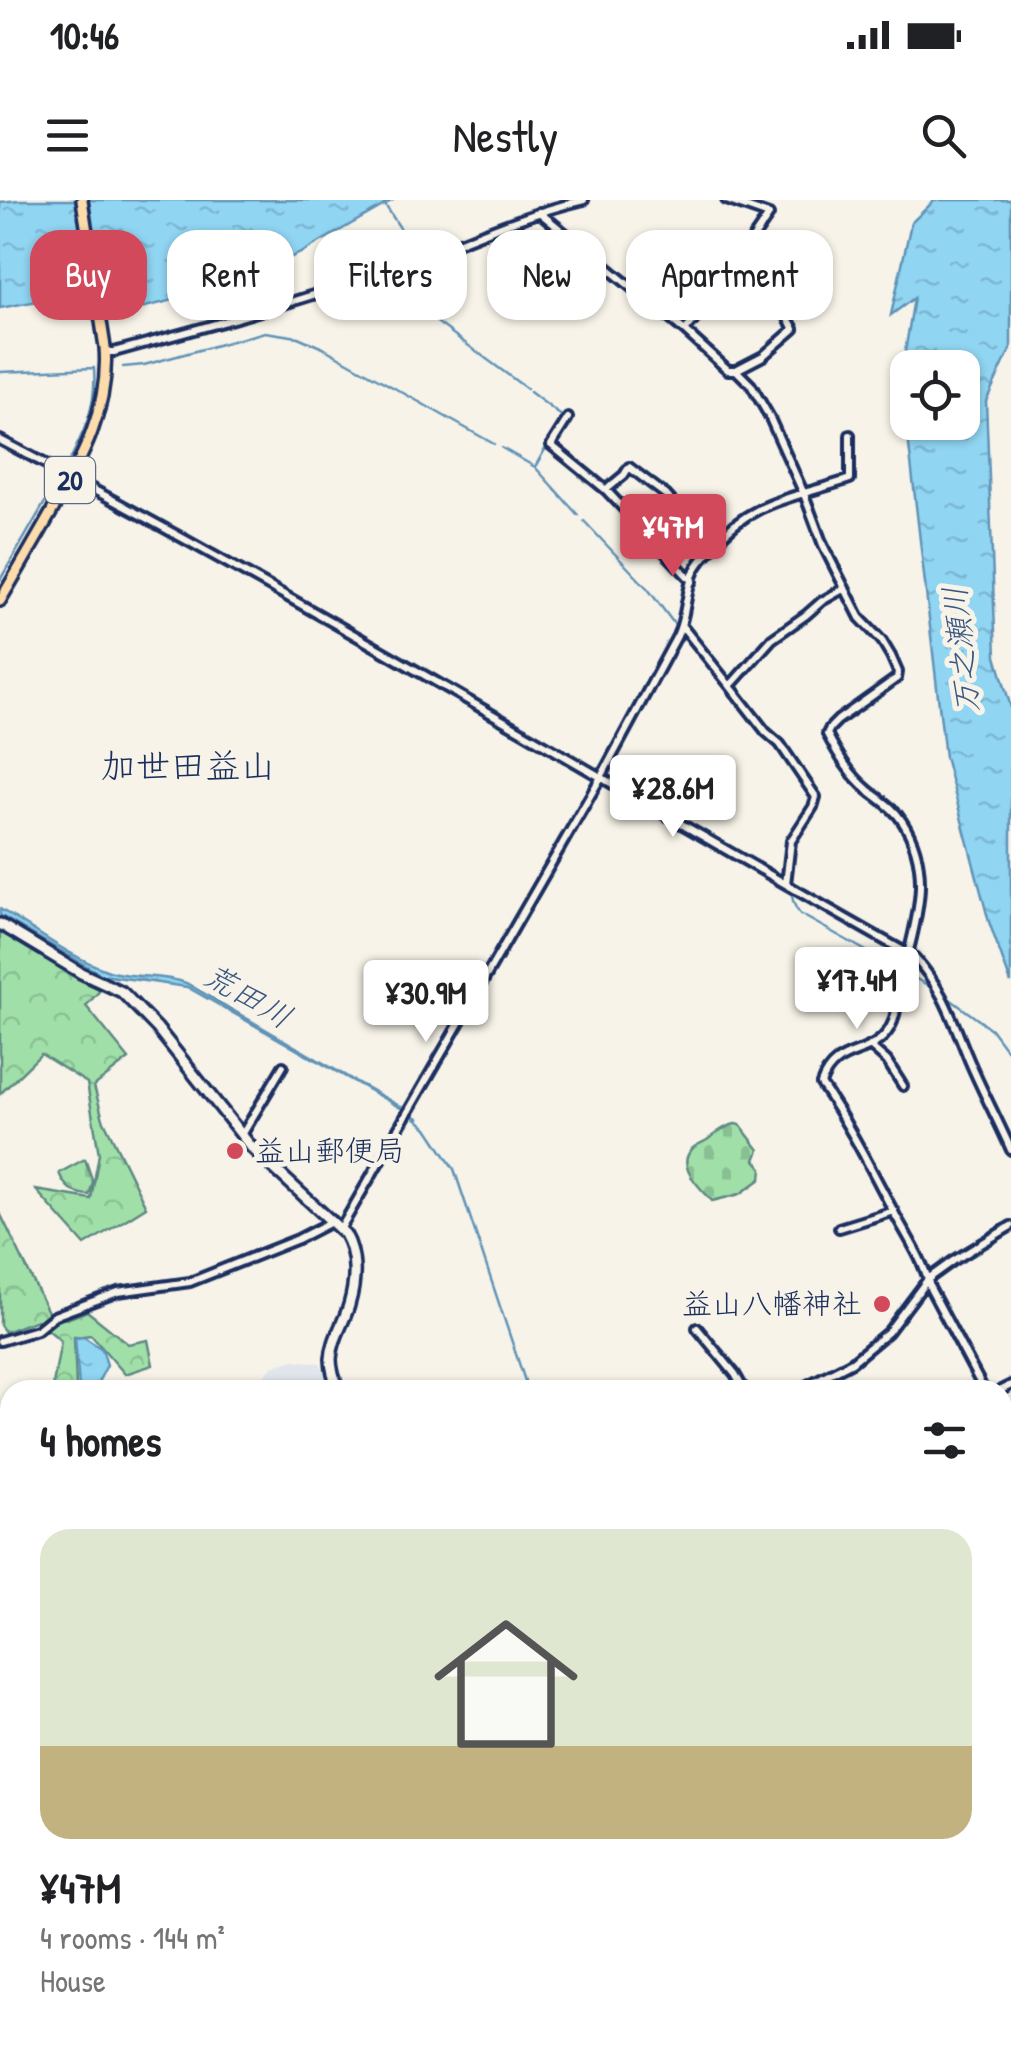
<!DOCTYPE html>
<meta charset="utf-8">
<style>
:root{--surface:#fff;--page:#f6f6f6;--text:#202124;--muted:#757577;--accent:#d1495b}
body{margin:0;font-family:"Patrick Hand","Klee One",sans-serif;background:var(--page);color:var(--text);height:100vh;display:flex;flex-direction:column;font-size:38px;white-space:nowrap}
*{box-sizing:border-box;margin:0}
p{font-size:32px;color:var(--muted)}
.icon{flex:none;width:55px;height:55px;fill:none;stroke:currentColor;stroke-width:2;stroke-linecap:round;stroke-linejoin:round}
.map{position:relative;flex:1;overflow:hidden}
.sheet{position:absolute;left:0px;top:1180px;width:1012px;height:672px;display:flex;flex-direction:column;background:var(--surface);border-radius:30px 30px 0 0;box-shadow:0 2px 8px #0004}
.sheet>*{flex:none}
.guide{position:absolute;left:30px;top:30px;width:952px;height:90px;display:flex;gap:20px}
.fabs{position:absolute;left:890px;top:150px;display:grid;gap:20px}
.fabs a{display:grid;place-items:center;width:90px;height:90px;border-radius:20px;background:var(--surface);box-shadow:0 2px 8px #0004;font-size:50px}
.price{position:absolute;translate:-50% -85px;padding:0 22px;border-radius:10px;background:#fff;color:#222;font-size:32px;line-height:65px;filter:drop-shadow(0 2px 5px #0008)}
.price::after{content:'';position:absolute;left:50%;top:60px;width:30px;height:22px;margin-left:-15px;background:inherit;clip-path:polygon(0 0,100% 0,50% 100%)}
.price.selected{background:var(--accent);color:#fff}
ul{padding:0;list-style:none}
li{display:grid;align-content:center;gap:20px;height:530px;padding:0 40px}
li span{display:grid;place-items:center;height:310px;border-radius:30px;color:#555}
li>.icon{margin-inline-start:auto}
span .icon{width:180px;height:180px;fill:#fffc;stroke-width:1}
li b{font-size:42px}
h2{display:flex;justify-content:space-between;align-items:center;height:120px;padding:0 40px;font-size:42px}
.pill{padding:0 35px;border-radius:30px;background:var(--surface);box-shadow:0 2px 8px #0004;font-size:35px;line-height:90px}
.pill.selected{background:var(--accent);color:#fff}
.status{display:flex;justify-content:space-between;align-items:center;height:70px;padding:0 50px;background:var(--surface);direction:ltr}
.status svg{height:28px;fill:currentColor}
header{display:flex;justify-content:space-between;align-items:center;height:130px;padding:0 40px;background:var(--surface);font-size:45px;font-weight:600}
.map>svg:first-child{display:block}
.built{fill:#e1e6ec}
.forest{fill:url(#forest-crowns);stroke:#5e8883;stroke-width:2.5}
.cemetery{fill:url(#cemetery-stones);stroke:#5e8883;stroke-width:2.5}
.water{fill:url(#water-ripples);stroke:#6193b7;stroke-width:2.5;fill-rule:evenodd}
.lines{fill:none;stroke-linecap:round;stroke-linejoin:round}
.stream{stroke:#6193b7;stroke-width:2.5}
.street-casing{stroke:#1b2f5e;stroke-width:14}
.secondary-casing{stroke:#1b2f5e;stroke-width:16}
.primary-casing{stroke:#1b2f5e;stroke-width:16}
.street{stroke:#f7f3e8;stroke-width:6}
.secondary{stroke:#f7f3e8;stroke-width:9}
.primary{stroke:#fddcac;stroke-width:9}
.poi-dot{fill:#d1495b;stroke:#f7f3e8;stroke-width:4}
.labels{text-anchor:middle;stroke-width:10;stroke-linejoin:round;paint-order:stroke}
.shield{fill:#f7f3e8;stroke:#5d6a87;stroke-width:2.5}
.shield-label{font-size:28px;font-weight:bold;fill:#1b2f5e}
.poi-label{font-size:30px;fill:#1b2f5e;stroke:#f7f3e8;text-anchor:start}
.water-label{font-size:32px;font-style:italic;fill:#385883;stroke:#f7f3e8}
.quarter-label{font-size:35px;fill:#1b2f5e;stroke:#f7f3e8}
</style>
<div class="status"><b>10:46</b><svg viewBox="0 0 49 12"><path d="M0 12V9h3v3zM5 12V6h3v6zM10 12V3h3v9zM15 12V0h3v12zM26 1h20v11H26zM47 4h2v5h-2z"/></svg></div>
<header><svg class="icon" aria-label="menu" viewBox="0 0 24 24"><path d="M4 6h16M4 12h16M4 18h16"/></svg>Nestly<svg class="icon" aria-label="search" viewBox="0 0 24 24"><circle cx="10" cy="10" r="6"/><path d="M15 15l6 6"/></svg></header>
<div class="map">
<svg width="1011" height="1851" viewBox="0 0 1011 1851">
<defs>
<pattern id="forest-crowns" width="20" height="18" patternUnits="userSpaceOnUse" patternTransform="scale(2.5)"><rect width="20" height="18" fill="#a0e0a8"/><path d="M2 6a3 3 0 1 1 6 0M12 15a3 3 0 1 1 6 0" fill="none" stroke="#89c093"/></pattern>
<pattern id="cemetery-stones" width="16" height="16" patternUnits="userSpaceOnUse" patternTransform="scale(2.5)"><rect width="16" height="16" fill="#a0e0a8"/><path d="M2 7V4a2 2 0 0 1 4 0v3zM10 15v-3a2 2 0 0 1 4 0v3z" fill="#89c093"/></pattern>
<pattern id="water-ripples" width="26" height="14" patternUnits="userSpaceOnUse" patternTransform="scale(2.5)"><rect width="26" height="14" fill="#90d5f2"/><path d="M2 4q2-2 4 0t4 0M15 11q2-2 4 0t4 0" fill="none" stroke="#7cb7d2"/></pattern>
</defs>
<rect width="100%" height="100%" fill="#f7f3e8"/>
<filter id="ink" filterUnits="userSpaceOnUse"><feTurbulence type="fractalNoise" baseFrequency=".01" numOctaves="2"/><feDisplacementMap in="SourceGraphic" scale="20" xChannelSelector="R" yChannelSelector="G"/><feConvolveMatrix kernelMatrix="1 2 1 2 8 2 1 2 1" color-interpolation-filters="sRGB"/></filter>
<g filter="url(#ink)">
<path class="built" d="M295 1160 320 1163 332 1190H252L273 1166Z"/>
<path class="forest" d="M0 732 102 788 86 806 129 859 94 886 103 919 146 1007 85 1045 36 990 91 999 99 954 87 883 41 854 0 894Z
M0 1013 48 1112 67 1119 87 1111 128 1144 148 1140 153 1165 125 1174 91 1135 74 1137 76 1187 79 1190H52L61 1141 37 1120 5 1132 0 1125Z
M4 1386 10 1387V1585L0 1576V1387Z
M1011 1658V1851H985L961 1843 1002 1842 1003 1660Z
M922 1842 920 1845 925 1851H628L618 1843Z"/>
<path class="cemetery" d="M735 924 740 925 759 950 755 960 762 968 761 979 740 994 712 1001C700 987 674 966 693 948 696 945 704 942 707 940 717 933 723 927 735 924Z
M85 959 93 982 89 995C72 994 65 987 59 973Z"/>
<path class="water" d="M20 0H393L301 53 222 88 121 113 64 96 0 108V2Z
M935 0H1011V148L986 201 996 456 1011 508V783L989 722 945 557 901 176 914 98 891 115 911 23ZM908 168H962V222H908Z
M0 709C35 730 71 758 109 771 135 779 162 774 186 783L420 919 187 787 102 775 0 715Z
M84 1137 102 1149 107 1165 94 1190H83L79 1186 75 1138Z"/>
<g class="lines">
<path class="stream" d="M382 0 407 39 411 50
M421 80 434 120 527 189
M123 167 144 165 265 132 298 137 325 149 494 244
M0 172 94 168
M530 192 564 218
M502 248 535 267 578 315
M536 265 547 246
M67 266C84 232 97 207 94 168
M584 321 648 389 675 425
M0 380 59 278
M684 436 762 535 779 547
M786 558 812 598 797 624
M796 642C794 664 784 696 800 714L936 790
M943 794 991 829 1011 856
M289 845 308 856
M364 886 405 909
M411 914 427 928 454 969 528 1190"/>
<defs>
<path id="street" d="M539 12 685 131 728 170H736L751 185 769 216 804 294 823 345 860 418 882 441 891 456 898 472 897 478 838 520 830 528 827 534C838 555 850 575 868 590 880 600 893 607 902 621 930 664 920 708 908 754 906 764 901 774 899 783 896 799 898 814 890 828 871 860 835 844 821 884 850 926 872 971 896 1016 908 1038 925 1063 930 1088L984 1190
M685 131 710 101 769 15 726 0
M105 152H114C206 127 298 102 388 70 454 46 516 16 584 0
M736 170 763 156 794 129 765 77 741 55
M568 218 551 245 606 290 692 381
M0 240C311 402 609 586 914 757 943 789 951 816 967 855 980 887 997 918 1011 950
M606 290 624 275 629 267 666 295 713 348
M682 426 730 486
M786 684 791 641 813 607 816 597 780 544 766 532 730 486 772 439 806 415 822 401 845 388
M870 846 887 861 903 886
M242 935 283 866
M341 1028 601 577 677 436C687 416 685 390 695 370 699 361 708 353 714 346 749 300 799 297 850 279V235
M839 1028 894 1011
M697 1128 735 1174 744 1190
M0 1141 37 1130 54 1116 118 1092 190 1082 298 1039 333 1021
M798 1190 852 1162 888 1132 928 1079 953 1061 1011 1026
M1001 1190 1011 1185
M1002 1216 1011 1211
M1002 1226 1011 1242
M0 1279 10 1282
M1002 1297 1011 1294
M0 1340 10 1349
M1002 1368 1011 1364
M1002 1426 1011 1422
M1002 1464 1011 1461
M191 1842 198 1851
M412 1842 422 1851
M289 1851 300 1842
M542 1851 546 1842"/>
<path id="secondary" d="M0 724 81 773 122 792 157 828 252 948 345 1034C357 1055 356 1082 349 1105 344 1123 332 1139 331 1159 331 1170 334 1179 339 1190
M1002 1564 1011 1568
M0 1588 10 1595
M1002 1614 1011 1613
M0 1840 10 1833
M575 1842 592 1851"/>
<path id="primary" d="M0 401C17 372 34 343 51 313 81 260 110 210 105 147L82 0"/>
</defs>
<use href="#street" class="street-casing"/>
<use href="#secondary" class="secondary-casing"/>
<use href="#primary" class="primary-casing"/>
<use href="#street" class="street"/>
<use href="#secondary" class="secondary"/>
<use href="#primary" class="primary"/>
</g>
</g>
<g class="poi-dot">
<circle cx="235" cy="951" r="10"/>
<circle cx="882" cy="1104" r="10"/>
</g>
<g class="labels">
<rect class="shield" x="45" y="257" width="50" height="46" rx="8"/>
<g class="shield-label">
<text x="70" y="290">20</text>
</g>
<g class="poi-label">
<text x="255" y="961">益山郵便局</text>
<text x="862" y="1114" text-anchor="end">益山八幡神社</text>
</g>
<g class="water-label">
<text transform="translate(961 450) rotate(-96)" y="11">万之瀬川</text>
<text transform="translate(248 796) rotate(30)" y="11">荒田川</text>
</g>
<g class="quarter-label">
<text x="188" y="578">加世田益山</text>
</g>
</g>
</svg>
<div class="fabs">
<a><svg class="icon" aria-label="locate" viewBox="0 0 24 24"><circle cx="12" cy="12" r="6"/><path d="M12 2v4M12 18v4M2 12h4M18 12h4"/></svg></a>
</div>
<b class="price selected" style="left:673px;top:379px">¥47M</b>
<b class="price" style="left:673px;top:640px">¥28.6M</b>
<b class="price" style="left:857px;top:832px">¥17.4M</b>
<b class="price" style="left:426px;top:845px">¥30.9M</b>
<div class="guide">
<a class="pill selected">Buy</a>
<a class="pill">Rent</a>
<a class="pill">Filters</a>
<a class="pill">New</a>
<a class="pill">Apartment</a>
</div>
<section class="sheet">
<h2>4 homes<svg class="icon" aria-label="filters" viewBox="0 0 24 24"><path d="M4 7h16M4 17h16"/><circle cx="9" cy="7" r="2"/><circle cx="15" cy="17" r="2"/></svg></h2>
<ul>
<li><span style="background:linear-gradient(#dfe7d0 70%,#c2b280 0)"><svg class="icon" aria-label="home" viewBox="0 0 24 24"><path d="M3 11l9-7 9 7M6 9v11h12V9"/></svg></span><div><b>¥47M</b><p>4 rooms · 144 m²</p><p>House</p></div></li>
</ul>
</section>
</div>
